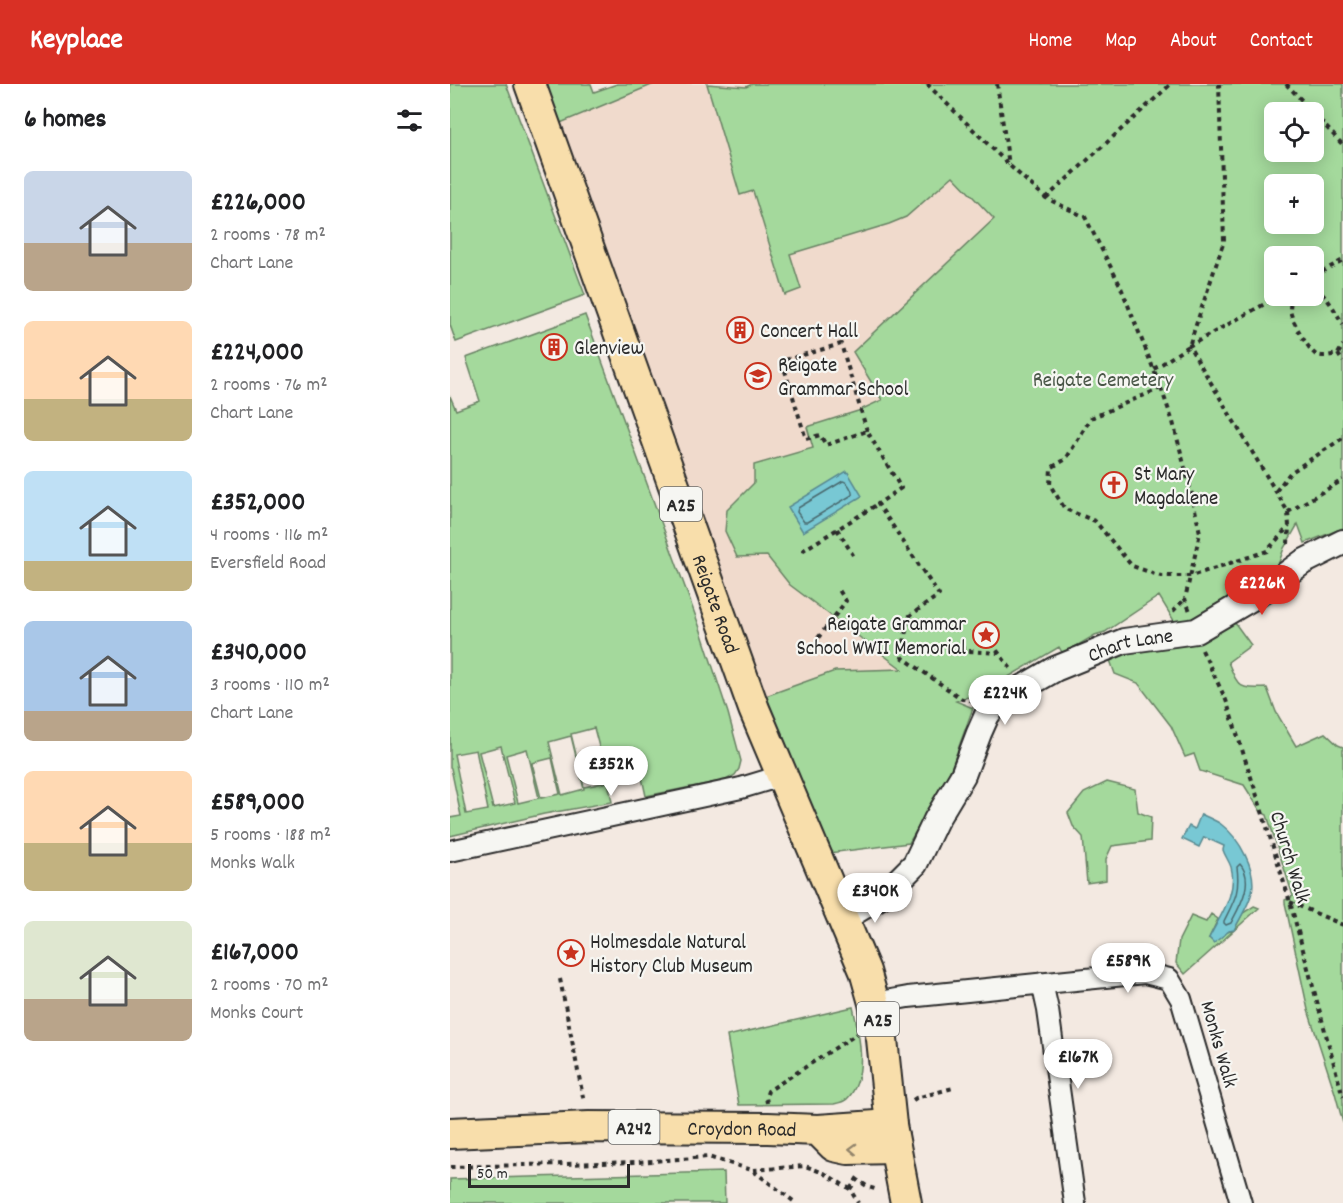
<!DOCTYPE html>
<meta charset="utf-8">
<style>
:root{--surface:#fff;--page:#f6f6f6;--text:#202124;--muted:#757577;--accent:#d93025}
body{margin:0;font-family:Dekko,sans-serif;background:var(--page);color:var(--text);height:100vh;display:flex;flex-direction:column;font-size:22px;white-space:nowrap}
*{box-sizing:border-box;margin:0}
p{font-size:20px;color:var(--muted)}
.icon{flex:none;width:33px;height:33px;fill:none;stroke:currentColor;stroke-width:2;stroke-linecap:round;stroke-linejoin:round}
.map{position:relative;flex:1;overflow:hidden}
.sheet{display:flex;flex-direction:column;background:var(--surface);width:450px}
.sheet>*{flex:none}
.fabs{position:absolute;left:814px;top:18px;display:grid;gap:12px}
.fabs a{display:grid;place-items:center;width:60px;height:60px;border-radius:9px;background:var(--surface);box-shadow:0 3px 15px #0003;font-size:30px}
.scale{position:absolute;left:18px;bottom:15px;width:162px;box-sizing:border-box;padding-left:6px;border:3px solid #2b2b2b;border-top:0;font-size:16px;line-height:21px;white-space:nowrap;color:#2b2b2b;-webkit-text-stroke:4px #f6f6f2;paint-order:stroke}
.price{position:absolute;translate:-50% -51px;padding:0 14px;border-radius:21px;background:#fff;color:#222;font-size:20px;line-height:39px;filter:drop-shadow(0 2px 3px #0008)}
.price::after{content:'';position:absolute;left:50%;top:36px;width:18px;height:14px;margin-left:-9px;background:inherit;clip-path:polygon(0 0,100% 0,50% 100%)}
.price.on{background:var(--accent);color:#fff}
ul{padding:0;list-style:none}
li{display:flex;align-items:center;gap:18px;height:150px;padding:0 24px}
li span{display:grid;place-items:center;flex:none;width:168px;height:120px;border-radius:9px;color:#555}
li>.icon{margin-inline-start:auto}
span .icon{width:72px;height:72px;fill:#fffc;stroke-width:1}
li b{font-size:26px}
h2{display:flex;justify-content:space-between;align-items:center;height:72px;padding:0 24px;font-size:26px}
header{display:flex;align-items:center;gap:36px;box-sizing:border-box;height:84px;padding:0 30px;background:var(--accent);color:#fff}
header strong{font-size:28px}
nav{display:flex;gap:33px;margin-inline-start:auto;font-size:21px}
main{display:flex;flex:1;min-height:0}
.map>svg:first-child{display:block}
.built{fill:#f0dacc}
.green{fill:#a4d99c;stroke:#688264;stroke-width:1.5;fill-rule:evenodd}
.water{fill:#78c8d4;stroke:#598990;stroke-width:1.5}
.lines{fill:none;stroke-linecap:round;stroke-linejoin:round}
.shore{stroke:#4a6a6f;stroke-width:1.5}
.minor-casing{stroke:#2b2b2b;stroke-width:24}
.tertiary-casing{stroke:#2b2b2b;stroke-width:28}
.primary-casing{stroke:#2b2b2b;stroke-width:34}
.path{stroke:#2b2b2b;stroke-width:4;stroke-dasharray:4.5 4.5;stroke-linecap:butt}
.minor{stroke:#f6f6f2;stroke-width:20}
.tertiary{stroke:#f6f6f2;stroke-width:24}
.primary{stroke:#f8deab;stroke-width:30}
.oneway{stroke:#92846b}
.labels{text-anchor:middle;stroke-width:4.5;stroke-linejoin:round;paint-order:stroke}
.shield{fill:#f6f6f2;stroke:#686867;stroke-width:1.5}
.shield-label{font-size:20px;font-weight:bold;fill:#2b2b2b}
.poi-label{font-size:21px;fill:#2b2b2b;stroke:#f6f6f2;text-anchor:start}
.park-label{font-size:21px;fill:#495647;stroke:#f6f6f2}
.street-label{font-size:21px;fill:#2b2b2b;stroke:#f6f6f2}
</style>
<header>
<strong>Keyplace</strong>
<nav><a>Home</a><a>Map</a><a>About</a><a>Contact</a></nav>
</header>
<main>
<section class="sheet">
<h2>6 homes<svg class="icon" aria-label="filters" viewBox="0 0 24 24"><path d="M4 7h16M4 17h16"/><circle cx="9" cy="7" r="2"/><circle cx="15" cy="17" r="2"/></svg></h2>
<ul>
<li><span style="background:linear-gradient(#c9d6e8 60%,#b9a48a 0)"><svg class="icon" aria-label="home" viewBox="0 0 24 24"><path d="M3 11l9-7 9 7M6 9v11h12V9"/></svg></span><div><b>£226,000</b><p>2 rooms · 78 m²</p><p>Chart Lane</p></div></li>
<li><span style="background:linear-gradient(#ffd9b3 65%,#c2b280 0)"><svg class="icon" aria-label="home" viewBox="0 0 24 24"><path d="M3 11l9-7 9 7M6 9v11h12V9"/></svg></span><div><b>£224,000</b><p>2 rooms · 76 m²</p><p>Chart Lane</p></div></li>
<li><span style="background:linear-gradient(#bfe0f5 75%,#c2b280 0)"><svg class="icon" aria-label="home" viewBox="0 0 24 24"><path d="M3 11l9-7 9 7M6 9v11h12V9"/></svg></span><div><b>£352,000</b><p>4 rooms · 116 m²</p><p>Eversfield Road</p></div></li>
<li><span style="background:linear-gradient(#a9c7e8 75%,#b9a48a 0)"><svg class="icon" aria-label="home" viewBox="0 0 24 24"><path d="M3 11l9-7 9 7M6 9v11h12V9"/></svg></span><div><b>£340,000</b><p>3 rooms · 110 m²</p><p>Chart Lane</p></div></li>
<li><span style="background:linear-gradient(#ffd9b3 60%,#c2b280 0)"><svg class="icon" aria-label="home" viewBox="0 0 24 24"><path d="M3 11l9-7 9 7M6 9v11h12V9"/></svg></span><div><b>£589,000</b><p>5 rooms · 188 m²</p><p>Monks Walk</p></div></li>
<li><span style="background:linear-gradient(#dfe7d0 65%,#b9a48a 0)"><svg class="icon" aria-label="home" viewBox="0 0 24 24"><path d="M3 11l9-7 9 7M6 9v11h12V9"/></svg></span><div><b>£167,000</b><p>2 rooms · 70 m²</p><p>Monks Court</p></div></li>
</ul>
</section>
<div class="map">
<svg width="893" height="1119" viewBox="0 0 893 1119">
<rect width="100%" height="100%" fill="#f3e9e1"/>
<filter id="ink" filterUnits="userSpaceOnUse"><feTurbulence type="fractalNoise" baseFrequency=".0167" numOctaves="2"/><feDisplacementMap in="SourceGraphic" scale="12" xChannelSelector="R" yChannelSelector="G"/><feConvolveMatrix kernelMatrix="1 2 1 2 8 2 1 2 1" color-interpolation-filters="sRGB"/></filter>
<g filter="url(#ink)">
<path class="built" d="M204 0H469L577 106 432 316 533 608 385 587 313 613 108 40Z"/>
<path class="green" d="M0 0H56L135 211 6 258 0 241Z
M95 0H141L144 8 167 0H204L108 40Z
M257 0 296 3 302 0H893V444L855 459 848 440 834 464 826 487 775 525 726 542 723 535 709 512 655 548 645 551 613 570 609 563 533 608 506 617 523 624 499 690 459 759 379 769 313 613 385 587 452 585 340 501 317 472 287 473 275 447 277 426 304 399V381L363 364 357 343 408 327 432 316 403 268 544 135 503 92 456 133 439 140 340 170 351 205 335 211 303 107 290 111ZM825 28H864V68H825ZM825 100H864V140H825ZM825 172H864V212H825Z
M135 231 250 544 278 629 291 677 289 685 285 691 276 696 196 712 189 680 156 689 144 644 121 650 134 703 158 698 162 718 94 730 0 752V734L11 732 1 684 0 683V312L6 326 30 317 16 274ZM121 652 134 705 112 711 99 658ZM51 662 65 719 43 724 29 668ZM77 665 89 714 68 719 56 671ZM26 666 38 726 16 730 4 670ZM102 674 110 710 91 714 82 679Z
M782 535 801 561 778 578C789 604 788 605 817 604L826 628 846 662 875 649 888 661 893 663V1039L885 1009 858 926 835 819V816L843 812 817 731 811 728 794 701 750 687 744 670 735 673 721 642 688 599 665 590 660 576 696 561Z
M657 698 685 705 688 728 701 733 700 757 662 762 656 775V796L637 799 633 753 623 742 618 729 634 709Z
M804 822 809 824 735 890 726 879 729 856 741 832 756 838 761 830 768 835 759 854 784 846 793 829Z
M403 923C409 949 419 993 397 1015 394 1018 389 1019 384 1020L289 1021 277 952Z
M274 1088 275 1119H0V1095Z"/>
<path class="water" d="M397 387 412 412 353 448 338 423Z
M751 730C758 734 766 736 772 741 789 754 807 786 802 808 799 821 790 834 784 846L779 847 764 859 759 854C770 832 788 808 781 783 779 777 775 772 773 766L774 762 754 753 749 763 732 755 739 742 745 745Z"/>
<g class="lines">
<path class="shore" d="M393 397C398 398 403 407 402 411L357 438H354L347 428 348 424Z
M790 780C805 797 790 822 781 839L776 841 774 839V837C785 815 790 808 787 783Z"/>
<defs>
<path id="minor" d="M0 767 291 704 331 692
M592 899 598 926 625 1119
M424 919 458 913 695 889 719 895 731 915 791 1119"/>
<g id="tertiary">
<path id="s1" d="M393 835 436 809 465 780 486 736 513 691 529 649 537 631 546 619 605 585 674 557 746 547 809 510 853 478 893 458"/>
</g>
<g id="primary">
<path id="s2" d="M80 0 304 625 415 887 424 919 432 955 441 1041 456 1119"/>
<path d="M368 1046 384 1062 398 1065 444 1064"/>
<path id="s3" d="M0 1049 139 1043 318 1044 368 1046 441 1041"/>
</g>
</defs>
<use href="#minor" class="minor-casing"/>
<use href="#tertiary" class="tertiary-casing"/>
<use href="#primary" class="primary-casing"/>
<path class="path" d="M477 0 560 82 596 114 635 133 670 201 711 304 723 338 742 411 750 449 735 515 740 527
M547 0 559 81
M836 0 863 28
M864 30 893 61
M596 114 721 0
M864 192 893 176
M864 205C878 211 885 228 893 240
M829 212 739 262 838 428 839 442 838 460 839 463
M845 212C842 215 840 220 840 225 840 234 858 265 865 270 873 274 880 271 888 270L893 261
M888 270 893 278
M704 285 739 262 774 157 769 0
M711 304 641 334 616 375 601 384 600 401 615 425 645 437 682 482 711 492H741L817 467 839 442
M417 347 391 260 332 277 356 355 370 351 376 361 417 347 451 404 428 420 489 511 458 533 452 573 512 615 522 616
M826 407 840 389 893 354
M838 428 893 396
M387 445 403 471
M352 467 428 420
M723 527 735 515
M536 552 561 585
M368 554 396 517 389 506
M511 563 518 567 548 569
M752 566 776 616 811 724 840 818 893 1013
M840 818 893 841
M110 895 134 1018
M463 1016 466 1014 503 1004
M317 1019 316 1013 318 1007 407 950
M0 1083 188 1078 258 1073 302 1086 346 1119
M303 1086 355 1082 374 1089 400 1105 408 1119
M405 1094 418 1103 428 1106
M400 1105 410 1091"/>
<use href="#minor" class="minor"/>
<use href="#tertiary" class="tertiary"/>
<use href="#primary" class="primary"/>
</g>
<defs><path id="oneway-chevron" d="M-2-3.5L2.5 0L-2 3.5" fill="none" stroke-width="1.6" stroke-linecap="round" stroke-linejoin="round" transform="scale(1.5)"/></defs>
<use class="oneway" href="#oneway-chevron" transform="translate(403 1065) rotate(-178)"/>
</g>
<defs>
<symbol id="building-ring" viewBox="-11 -11 22 22"><circle r="9.5" fill="#f6f6f2" stroke="#c8321e" stroke-width="1.5"/><path d="M-4-6H4V6H1V3H-1V6H-4ZM-2.5-4.3h1.7v1.8h-1.7ZM.8-4.3h1.7v1.8H.8ZM-2.5-1h1.7V.8h-1.7ZM.8-1h1.7V.8H.8Z" fill="#c8321e"/></symbol>
<symbol id="school-ring" viewBox="-11 -11 22 22"><circle r="9.5" fill="#f6f6f2" stroke="#c8321e" stroke-width="1.5"/><path d="M0-5L7-2L0 1L-7-2ZM-4 1L0 2.5L4 1V4Q0 6-4 4Z" fill="#c8321e"/></symbol>
<symbol id="church-ring" viewBox="-11 -11 22 22"><circle r="9.5" fill="#f6f6f2" stroke="#c8321e" stroke-width="1.5"/><path d="M-1.2-6h2.4v3.5h3.3v2.4h-3.3V6h-2.4V-.1h-3.3v-2.4h3.3Z" fill="#c8321e"/></symbol>
<symbol id="sight-ring" viewBox="-11 -11 22 22"><circle r="9.5" fill="#f6f6f2" stroke="#c8321e" stroke-width="1.5"/><path d="M0-6L1.8-2.2L6-1.7L2.9 1.2L3.7 5.4L0 3.3L-3.7 5.4L-2.9 1.2L-6-1.7L-1.8-2.2Z" fill="#c8321e"/></symbol>
</defs>
<g fill-rule="evenodd">
<use href="#building-ring" x="275" y="231" width="30" height="30"/>
<use href="#building-ring" x="89" y="248" width="30" height="30"/>
<use href="#school-ring" x="293" y="277" width="30" height="30"/>
<use href="#church-ring" x="649" y="386" width="30" height="30"/>
<use href="#sight-ring" x="521" y="536" width="30" height="30"/>
<use href="#sight-ring" x="106" y="854" width="30" height="30"/>
</g>
<g class="labels">
<g class="shield">
<rect x="210" y="403" width="42" height="34" rx="4.5"/>
<rect x="407" y="918" width="42" height="34" rx="4.5"/>
<rect x="158.5" y="1026" width="51" height="34" rx="4.5"/>
</g>
<g class="shield-label">
<text x="231" y="427">A25</text>
<text x="428" y="942">A25</text>
<text x="184" y="1050">A242</text>
</g>
<g class="poi-label">
<text x="310" y="253">Concert Hall</text>
<text x="124" y="270">Glenview</text>
<text x="328" y="287">Reigate<tspan x="328" dy="24">Grammar School</tspan></text>
<text x="684" y="396">St Mary<tspan x="684" dy="24">Magdalene</tspan></text>
<text x="516" y="546" text-anchor="end">Reigate Grammar<tspan x="516" dy="24">School WWII Memorial</tspan></text>
<text x="140" y="864">Holmesdale Natural<tspan x="140" dy="24">History Club Museum</tspan></text>
</g>
<g class="park-label">
<text x="653" y="302">Reigate Cemetery</text>
</g>
<g class="street-label">
<text dy="7" stroke="none"><textPath href="#s2" startOffset="552">Reigate Road</textPath></text>
<text dy="7" stroke="none"><textPath href="#s1" startOffset="420">Chart Lane</textPath></text>
<text transform="translate(841 773) rotate(73)" y="7">Church Walk</text>
<text transform="translate(770 960) rotate(74)" y="7">Monks Walk</text>
<text dy="7" stroke="none"><textPath href="#s3" startOffset="292">Croydon Road</textPath></text>
</g>
</g>
</svg>
<div class="fabs">
<a><svg class="icon" aria-label="locate" viewBox="0 0 24 24"><circle cx="12" cy="12" r="6"/><path d="M12 2v4M12 18v4M2 12h4M18 12h4"/></svg></a>
<a>+</a>
<a>−</a>
</div>
<div class="scale">50 m</div>
<b class="price on" style="left:812px;top:532px">£226K</b>
<b class="price" style="left:555px;top:642px">£224K</b>
<b class="price" style="left:161px;top:713px">£352K</b>
<b class="price" style="left:425px;top:840px">£340K</b>
<b class="price" style="left:678px;top:910px">£589K</b>
<b class="price" style="left:628px;top:1006px">£167K</b>
</div>
</main>
